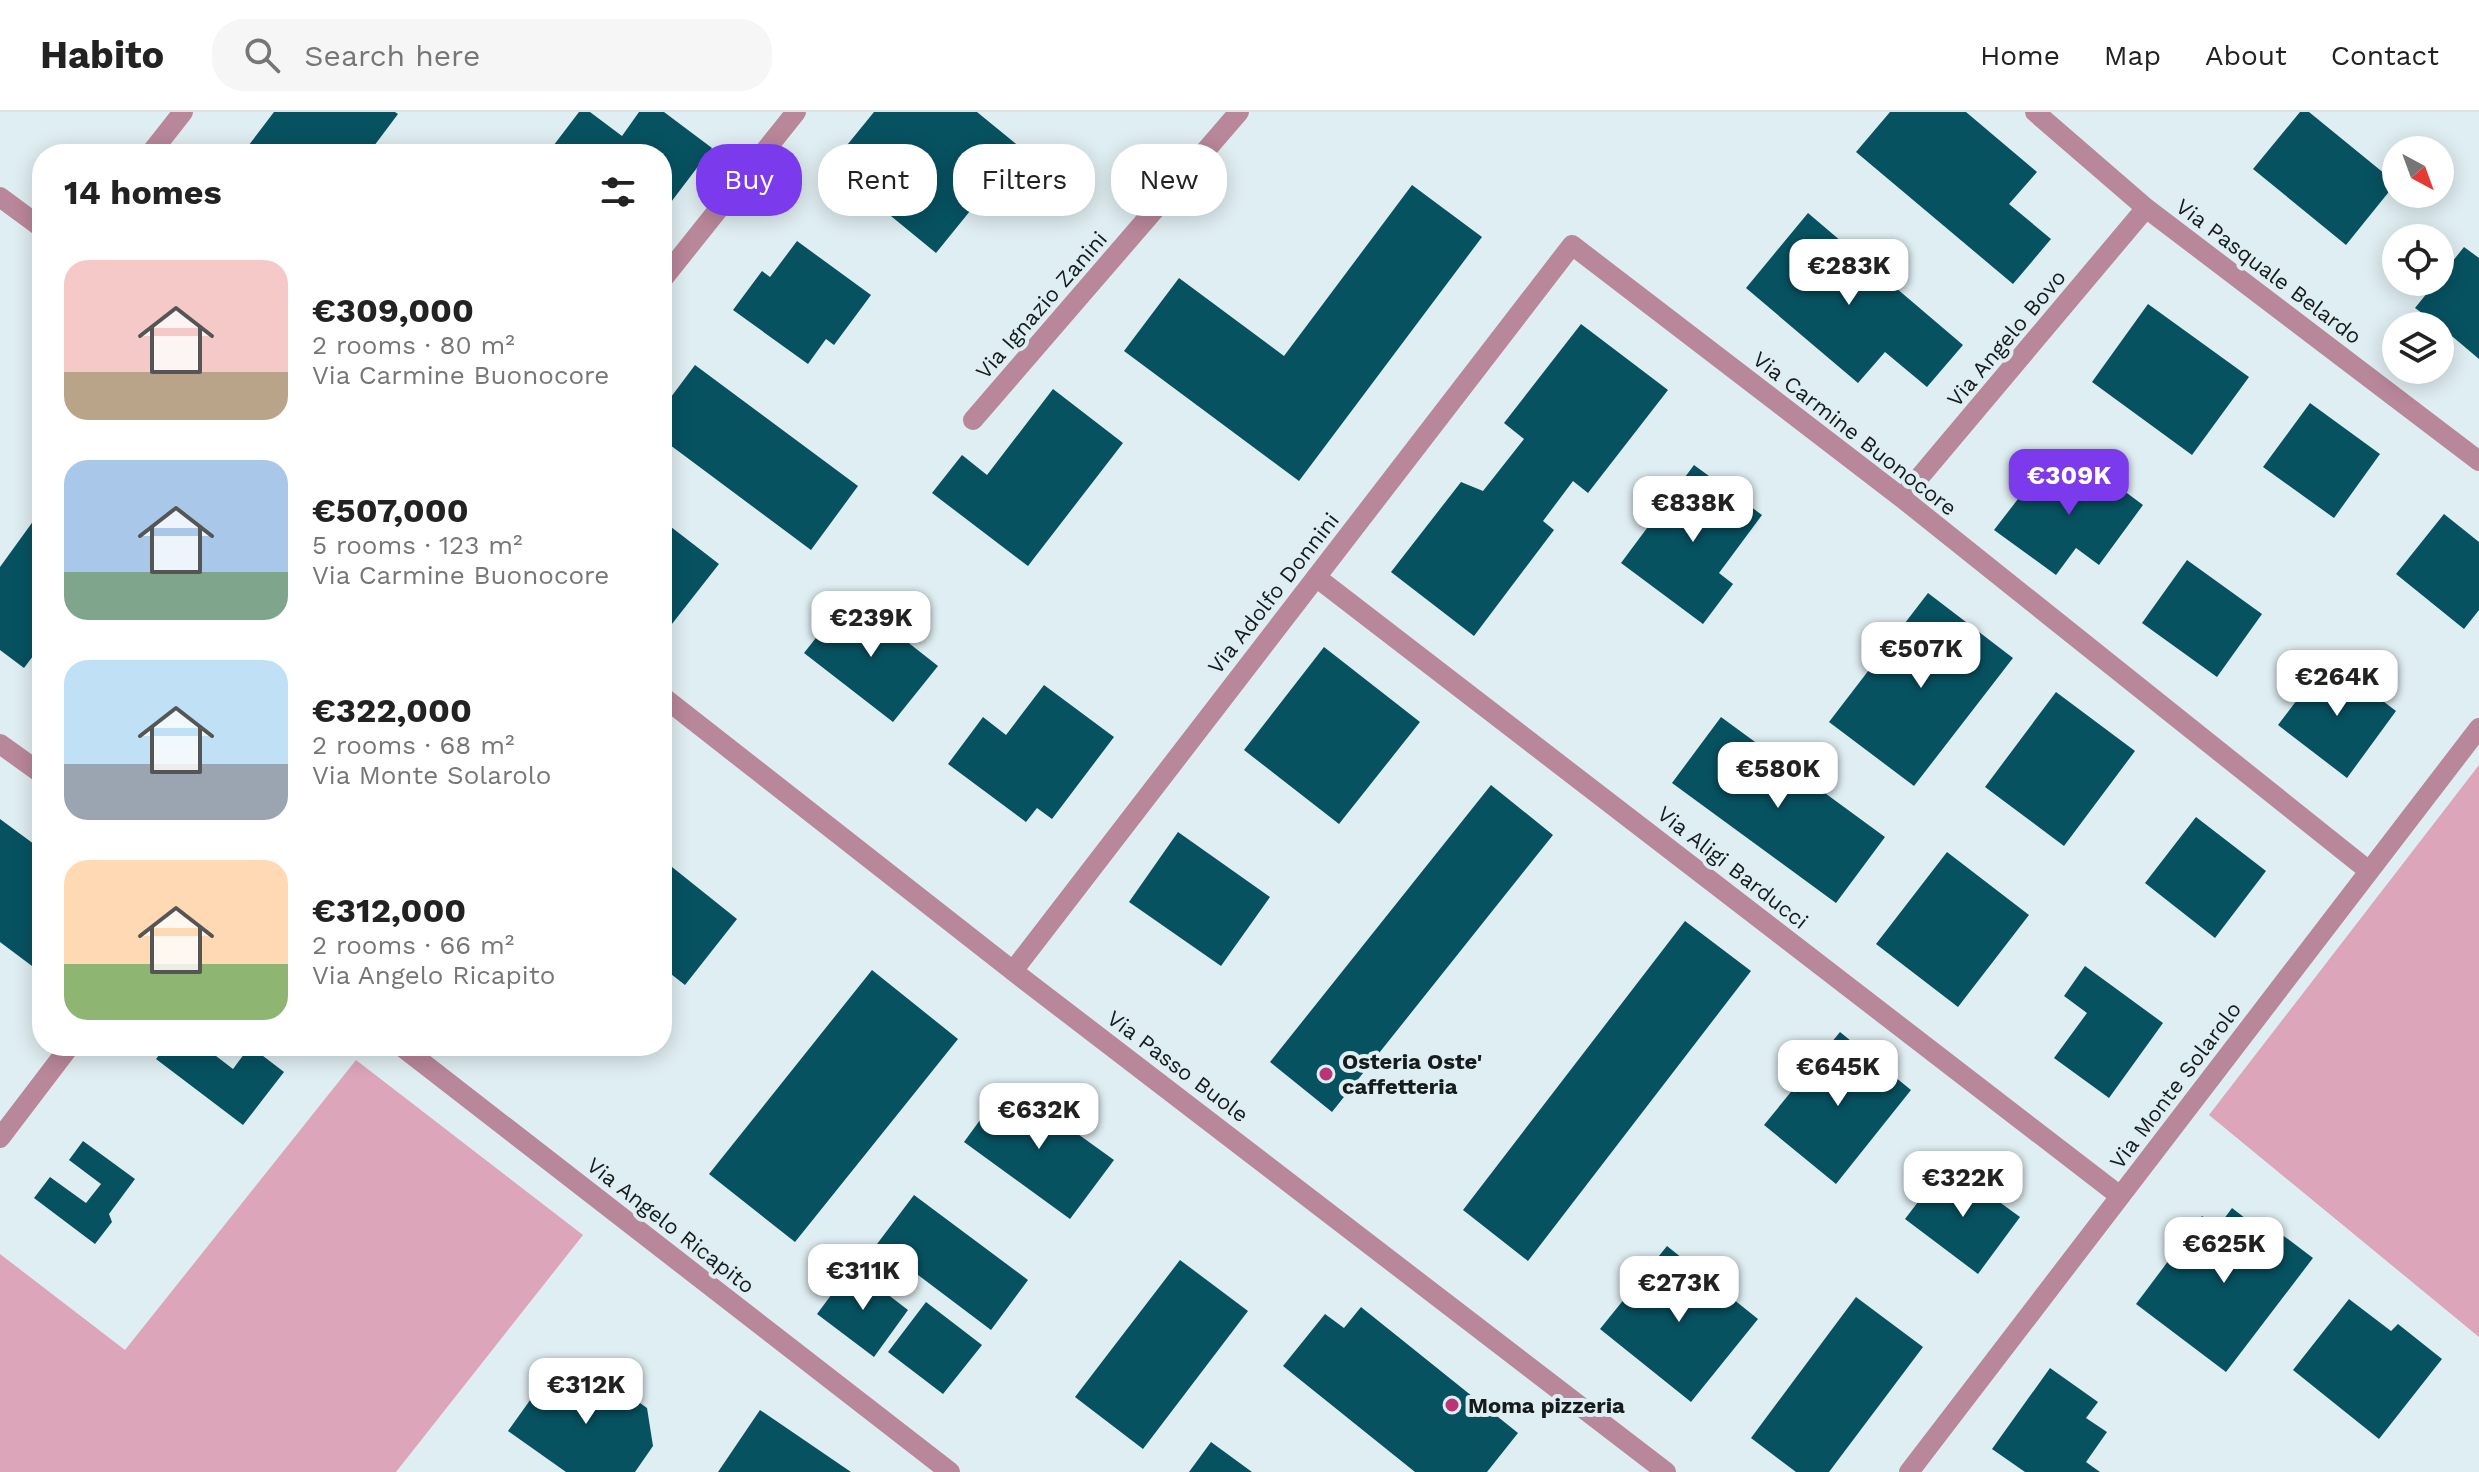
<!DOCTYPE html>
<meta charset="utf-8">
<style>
:root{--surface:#fff;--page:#f6f6f6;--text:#222;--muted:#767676;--line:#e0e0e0;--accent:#7c3aed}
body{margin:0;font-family:"Work Sans",sans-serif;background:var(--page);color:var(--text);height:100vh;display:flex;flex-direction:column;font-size:30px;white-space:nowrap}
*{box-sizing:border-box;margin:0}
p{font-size:26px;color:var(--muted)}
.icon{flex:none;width:44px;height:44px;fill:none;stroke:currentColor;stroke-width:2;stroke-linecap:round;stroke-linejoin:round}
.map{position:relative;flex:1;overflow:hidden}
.side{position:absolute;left:32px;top:32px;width:640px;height:912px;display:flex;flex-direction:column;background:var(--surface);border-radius:32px;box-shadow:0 4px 20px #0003}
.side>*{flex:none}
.hud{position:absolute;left:696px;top:32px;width:760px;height:72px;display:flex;gap:16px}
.needle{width:52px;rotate:139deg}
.controls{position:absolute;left:2382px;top:24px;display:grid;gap:16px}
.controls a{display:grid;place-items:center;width:72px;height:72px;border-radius:50%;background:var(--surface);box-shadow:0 4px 20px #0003;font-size:40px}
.price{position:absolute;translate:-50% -68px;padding:0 18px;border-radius:16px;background:#fff;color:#222;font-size:26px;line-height:52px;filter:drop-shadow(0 2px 4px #0008)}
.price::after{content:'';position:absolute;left:50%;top:48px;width:24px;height:18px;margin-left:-12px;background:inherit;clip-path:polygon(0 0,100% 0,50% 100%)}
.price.selected{background:var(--accent);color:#fff}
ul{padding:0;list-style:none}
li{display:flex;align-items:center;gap:24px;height:200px;padding:0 32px}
li span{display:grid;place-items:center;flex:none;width:224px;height:160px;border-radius:24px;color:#555}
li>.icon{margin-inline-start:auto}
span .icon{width:96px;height:96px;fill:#fffc;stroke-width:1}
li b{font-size:34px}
h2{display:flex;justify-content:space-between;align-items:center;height:96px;padding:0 32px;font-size:34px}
.tag{padding:0 28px;border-radius:32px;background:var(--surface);box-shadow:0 4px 20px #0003;font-size:28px;line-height:72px}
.tag.selected{background:var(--accent);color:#fff}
header{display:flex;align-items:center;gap:48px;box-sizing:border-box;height:112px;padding:0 40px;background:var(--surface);border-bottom:2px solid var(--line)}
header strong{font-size:38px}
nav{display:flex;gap:44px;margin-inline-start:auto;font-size:28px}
.search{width:560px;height:72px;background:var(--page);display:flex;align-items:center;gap:20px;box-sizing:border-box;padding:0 28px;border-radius:32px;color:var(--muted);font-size:30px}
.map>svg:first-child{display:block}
.green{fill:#dca5ba}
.building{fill:#075261}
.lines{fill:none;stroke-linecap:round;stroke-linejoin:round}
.street{stroke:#b9879a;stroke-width:20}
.poi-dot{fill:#ba3478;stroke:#dfeef2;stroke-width:3}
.labels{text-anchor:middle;stroke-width:8;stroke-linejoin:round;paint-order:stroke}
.street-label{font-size:22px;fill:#161c1d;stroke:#dfeef2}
.poi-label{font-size:22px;font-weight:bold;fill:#161c1d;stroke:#dfeef2;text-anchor:start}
</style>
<header>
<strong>Habito</strong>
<div class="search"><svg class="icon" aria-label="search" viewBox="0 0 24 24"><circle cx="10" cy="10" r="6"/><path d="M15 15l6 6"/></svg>Search here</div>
<nav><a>Home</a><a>Map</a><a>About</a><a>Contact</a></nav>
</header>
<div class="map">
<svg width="2479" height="1360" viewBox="0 0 2479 1360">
<rect width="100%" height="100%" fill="#dfeef2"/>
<path class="green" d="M2479 653V1225L2209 1003Z
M356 948 583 1123 396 1360H0V1142L125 1238Z"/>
<path class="building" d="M274 0H395L398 2 368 42H242Z
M579 0H590L622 24 639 0H664L712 36 662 102V42H547Z
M874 0H977L1021 36 936 141 830 54Z
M1890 0H1966L2037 60 2009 92 2051 127 2013 172 1856 40Z
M2300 0H2309L2396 71 2346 133 2253 57Z
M1412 73 1482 125 1299 369 1124 239 1179 166 1284 244Z
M1808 101 1963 233 1927 275 1885 240 1858 271 1746 176Z
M797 129 871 183 834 233 826 227 808 252 733 198 762 159 770 165Z
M2464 135 2479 146V247L2440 214 2415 196 2436 170H2440V165Z
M2148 192 2249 265 2192 343 2092 270Z
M1581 212 1668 278 1588 381 1573 369 1543 409 1554 418 1474 524 1391 460 1461 370 1483 379 1524 327 1504 311Z
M695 253 858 374 811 438 662 327V297Z
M1053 277 1123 331 1028 454 932 381 962 343 987 363Z
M2310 291 2380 342 2334 406 2263 355Z
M2076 343 2143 393 2099 453 2076 436 2056 463 1994 418 2035 365 2050 376Z
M1694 353 1762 403 1719 461 1733 472 1703 512 1621 451Z
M2444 402 2479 430V498L2464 517 2396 462Z
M34 408 42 414V532L24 556 0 538V455Z
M662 408 719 452 668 517 662 512Z
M2187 448 2262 502 2217 565 2142 511Z
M1928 481 2013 546 1914 674 1829 610Z
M849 484 938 554 893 610 804 541Z
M1324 535 1420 610 1339 712 1244 638Z
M2328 547 2396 599 2347 666 2278 613Z
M1044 573 1114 625 1052 707 1037 696 1026 710 948 652 983 605 1006 623Z
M2056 580 2135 639 2064 734 1985 675Z
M1721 605 1885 725 1836 791 1672 671Z
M1491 673 1553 723 1332 1000 1270 950Z
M2196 705 2266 759 2215 826 2145 771Z
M0 707 42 738V840L32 854 0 830Z
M1178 720 1270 785 1221 854 1129 790Z
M1947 740 2029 803 1958 895 1876 832Z
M662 747 737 807 685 873 662 855Z
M1685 809 1751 859 1528 1149 1463 1098Z
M2085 854 2163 911 2109 986 2054 946 2087 901 2064 884Z
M872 858 958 927 795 1130 709 1062Z
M1840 920 1911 978 1836 1072 1764 1013Z
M166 934H203L233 957 250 934 284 960 243 1013 156 947Z
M1007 971 1114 1048 1070 1107 964 1030Z
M83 1029 135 1067 109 1102 112 1110 95 1132 34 1086 50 1065 86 1091 101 1072 69 1048Z
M1947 1052 2020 1105 1978 1162 1905 1107Z
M914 1083 1028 1168 991 1218 877 1132Z
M2232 1096 2254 1113 2260 1106 2313 1146 2226 1260 2136 1192 2202 1104 2218 1115Z
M1667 1134 1758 1207 1691 1290 1600 1217Z
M1180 1148 1248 1199 1143 1337 1075 1285Z
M852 1155 908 1198 874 1245 817 1202Z
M1856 1185 1923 1235 1829 1360H1796L1751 1326Z
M2349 1187 2391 1219 2398 1212 2442 1247 2379 1327 2293 1258Z
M926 1190 982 1233 943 1282 888 1240Z
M1361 1195 1518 1321 1487 1360H1415L1283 1254 1325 1202 1344 1216Z
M586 1253 647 1296 653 1334 635 1360H566L508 1319 548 1263 569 1278Z
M2050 1256 2098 1290 2086 1306 2107 1320 2086 1350 2100 1360H2025L1992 1337Z
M760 1298 851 1360H718Z
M1211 1330 1252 1360H1189Z"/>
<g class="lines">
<path class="street" d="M2035 0 2146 96 2479 349
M150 42 183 0
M0 85 42 116
M662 168 796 0
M973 308 1239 0
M1902 386 2146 96
M1316 465 2120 1084
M662 584 1013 859 1666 1360
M0 632 42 662
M1013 859 1572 133 1902 386 2369 759
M401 934 950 1360
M0 1026 70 934
M1909 1360 2479 616"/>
</g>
<g class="poi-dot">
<circle cx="1326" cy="962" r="8"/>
<circle cx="1452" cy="1293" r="8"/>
</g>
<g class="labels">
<g class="street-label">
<text transform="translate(2269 159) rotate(37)" y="8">Via Pasquale Belardo</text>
<text transform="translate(1041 193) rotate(-49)" y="8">Via Ignazio Zanini</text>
<text transform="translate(2006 226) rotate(-50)" y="8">Via Angelo Bovo</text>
<text transform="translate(1855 321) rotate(38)" y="8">Via Carmine Buonocore</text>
<text transform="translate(1273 481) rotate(-52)" y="8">Via Adolfo Donnini</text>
<text transform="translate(1733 755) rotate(38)" y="8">Via Aligi Barducci</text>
<text transform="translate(1178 954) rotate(37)" y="8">Via Passo Buole</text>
<text transform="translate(2175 973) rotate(-53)" y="8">Via Monte Solarolo</text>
<text transform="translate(671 1113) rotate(38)" y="8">Via Angelo Ricapito</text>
</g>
<g class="poi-label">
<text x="1342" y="957">Osteria Oste'<tspan x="1342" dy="25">caffetteria</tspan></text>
<text x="1468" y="1301">Moma pizzeria</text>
</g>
</g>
</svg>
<div class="controls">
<a><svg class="needle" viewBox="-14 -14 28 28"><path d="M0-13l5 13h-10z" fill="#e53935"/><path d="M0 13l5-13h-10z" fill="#767676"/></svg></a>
<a><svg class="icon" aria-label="locate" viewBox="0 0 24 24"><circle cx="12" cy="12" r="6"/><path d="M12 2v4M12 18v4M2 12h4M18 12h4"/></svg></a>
<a><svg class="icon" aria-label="layers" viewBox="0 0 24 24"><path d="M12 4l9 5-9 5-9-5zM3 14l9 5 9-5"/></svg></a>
</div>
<b class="price" style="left:1849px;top:195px">€283K</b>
<b class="price selected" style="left:2069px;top:405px">€309K</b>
<b class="price" style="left:1693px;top:432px">€838K</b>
<b class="price" style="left:871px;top:547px">€239K</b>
<b class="price" style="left:1921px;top:578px">€507K</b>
<b class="price" style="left:2337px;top:606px">€264K</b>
<b class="price" style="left:1778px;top:698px">€580K</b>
<b class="price" style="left:1838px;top:996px">€645K</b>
<b class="price" style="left:1039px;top:1039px">€632K</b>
<b class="price" style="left:1963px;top:1107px">€322K</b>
<b class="price" style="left:2224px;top:1173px">€625K</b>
<b class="price" style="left:863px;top:1200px">€311K</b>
<b class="price" style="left:1679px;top:1212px">€273K</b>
<b class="price" style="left:586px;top:1314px">€312K</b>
<div class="hud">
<a class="tag selected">Buy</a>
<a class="tag">Rent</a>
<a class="tag">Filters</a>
<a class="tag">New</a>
</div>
<section class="side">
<h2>14 homes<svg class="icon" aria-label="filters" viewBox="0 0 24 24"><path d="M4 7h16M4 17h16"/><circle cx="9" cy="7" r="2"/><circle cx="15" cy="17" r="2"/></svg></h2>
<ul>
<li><span style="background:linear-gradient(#f6c9c9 70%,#b9a48a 0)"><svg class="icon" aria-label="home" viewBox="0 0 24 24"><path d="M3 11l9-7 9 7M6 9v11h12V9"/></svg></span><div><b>€309,000</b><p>2 rooms · 80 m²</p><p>Via Carmine Buonocore</p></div></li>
<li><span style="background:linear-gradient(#a9c7e8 70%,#7fa58c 0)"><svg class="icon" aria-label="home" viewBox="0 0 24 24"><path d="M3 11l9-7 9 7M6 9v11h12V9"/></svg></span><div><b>€507,000</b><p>5 rooms · 123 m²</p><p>Via Carmine Buonocore</p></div></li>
<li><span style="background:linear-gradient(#bfe0f5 65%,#9aa5b1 0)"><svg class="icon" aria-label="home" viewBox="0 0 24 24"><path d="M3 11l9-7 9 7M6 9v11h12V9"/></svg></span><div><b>€322,000</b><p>2 rooms · 68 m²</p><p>Via Monte Solarolo</p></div></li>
<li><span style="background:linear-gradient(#ffd9b3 65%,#8fb573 0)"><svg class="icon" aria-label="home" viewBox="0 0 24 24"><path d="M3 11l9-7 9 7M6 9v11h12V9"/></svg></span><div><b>€312,000</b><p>2 rooms · 66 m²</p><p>Via Angelo Ricapito</p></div></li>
</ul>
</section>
</div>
